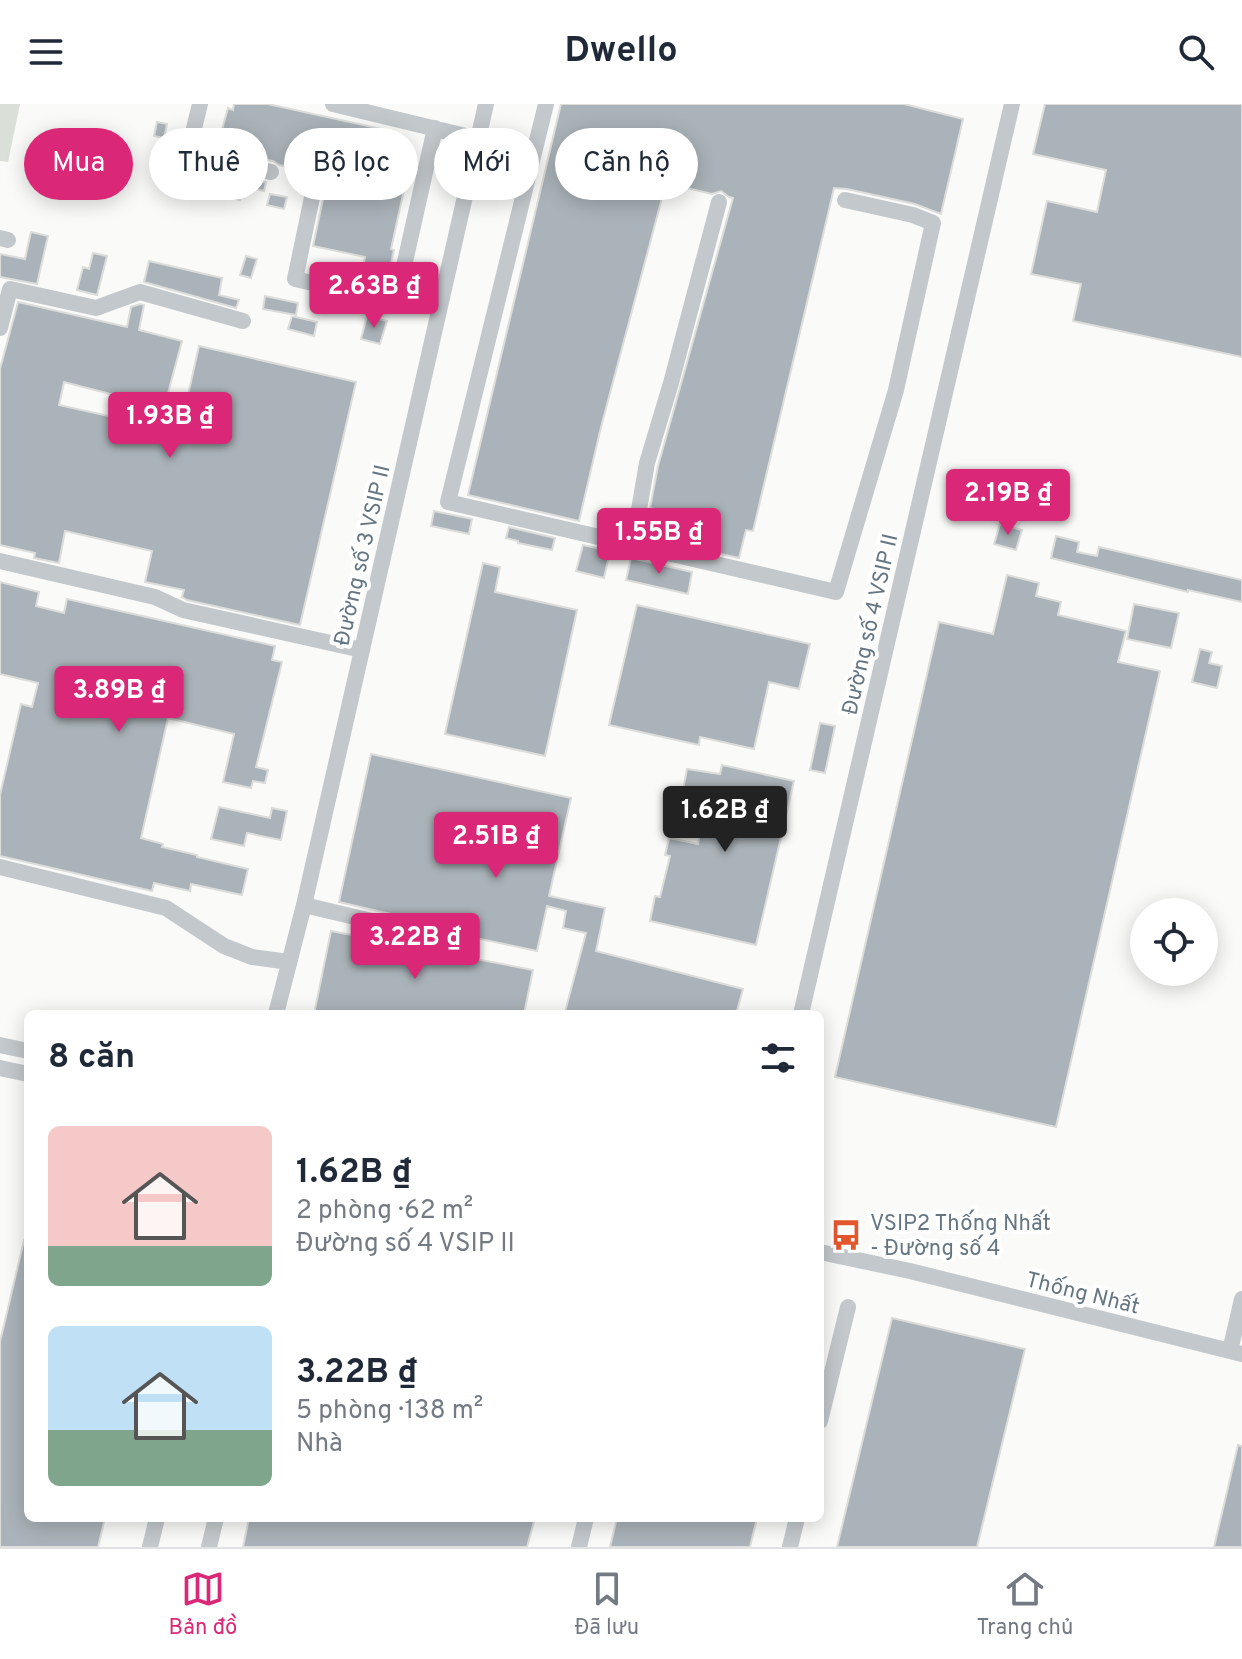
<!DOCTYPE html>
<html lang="vi">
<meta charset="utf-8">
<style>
:root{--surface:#fff;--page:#f2f2f3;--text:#1f2937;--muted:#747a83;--line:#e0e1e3;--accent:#db2777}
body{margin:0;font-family:Overpass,sans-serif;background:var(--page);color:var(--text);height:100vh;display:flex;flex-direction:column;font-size:30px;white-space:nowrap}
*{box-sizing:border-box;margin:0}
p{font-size:26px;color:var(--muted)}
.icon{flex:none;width:44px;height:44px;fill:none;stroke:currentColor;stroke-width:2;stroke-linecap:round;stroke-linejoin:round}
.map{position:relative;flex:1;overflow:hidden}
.side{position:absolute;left:24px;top:906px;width:800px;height:512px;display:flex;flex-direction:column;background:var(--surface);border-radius:12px;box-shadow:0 4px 20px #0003}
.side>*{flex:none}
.hud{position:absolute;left:24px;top:24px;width:800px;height:72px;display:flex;gap:16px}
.buttons{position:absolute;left:1130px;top:794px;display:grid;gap:16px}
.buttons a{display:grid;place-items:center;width:88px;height:88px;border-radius:50%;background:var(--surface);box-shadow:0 4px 20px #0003;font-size:40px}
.price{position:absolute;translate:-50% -68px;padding:0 18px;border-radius:8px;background:var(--accent);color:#fff;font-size:26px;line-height:52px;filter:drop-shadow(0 2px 4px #0008)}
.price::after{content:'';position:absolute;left:50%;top:48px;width:24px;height:18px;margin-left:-12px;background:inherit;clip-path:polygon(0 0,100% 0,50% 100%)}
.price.on{background:#222;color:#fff}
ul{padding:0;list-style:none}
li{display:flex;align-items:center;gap:24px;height:200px;padding:0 24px}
li span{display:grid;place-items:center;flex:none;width:224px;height:160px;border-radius:12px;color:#555}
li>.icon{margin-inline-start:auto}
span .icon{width:96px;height:96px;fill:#fffc;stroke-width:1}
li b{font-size:34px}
h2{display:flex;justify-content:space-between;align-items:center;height:96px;padding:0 24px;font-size:34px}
.chip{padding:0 28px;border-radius:36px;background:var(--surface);box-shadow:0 4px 20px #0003;font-size:28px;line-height:72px}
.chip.on{background:var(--accent);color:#fff}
header{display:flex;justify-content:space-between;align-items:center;height:104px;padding:0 24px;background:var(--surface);font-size:36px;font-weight:700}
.menu{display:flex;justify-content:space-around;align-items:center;height:112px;border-top:2px solid var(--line);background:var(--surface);font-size:22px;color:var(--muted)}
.menu a{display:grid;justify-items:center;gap:4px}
.menu .on{color:var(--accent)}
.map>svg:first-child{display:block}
.green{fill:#dadfd7}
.building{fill:#aab3b9;stroke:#dcdcda;stroke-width:2}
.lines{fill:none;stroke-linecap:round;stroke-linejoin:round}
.minor{stroke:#c3c8cc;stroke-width:16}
.labels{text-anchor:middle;stroke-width:8;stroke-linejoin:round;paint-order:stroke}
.street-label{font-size:22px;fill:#657683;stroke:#fff}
.poi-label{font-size:22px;fill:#657683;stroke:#fff;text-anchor:start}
</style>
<header><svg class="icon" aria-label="menu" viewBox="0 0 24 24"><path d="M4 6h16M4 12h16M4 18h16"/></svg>Dwello<svg class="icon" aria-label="search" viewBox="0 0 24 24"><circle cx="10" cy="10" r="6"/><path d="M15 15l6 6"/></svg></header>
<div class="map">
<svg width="1242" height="1443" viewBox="0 0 1242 1443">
<rect width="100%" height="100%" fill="#fafaf8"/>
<path class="green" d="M0 0H20L8 58 0 57Z"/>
<path class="building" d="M234 0H268L395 28 390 50 396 52 389 82 404 86 391 145 394 146 387 178 361 172 365 153 313 142 326 81 324 71 318 68 279 61 273 57 216 47 228 4 233 6Z
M561 0H904L963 15 941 110 915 100 847 85 834 84 753 427 746 426 739 454 647 433 654 405 650 404 658 362 733 94 729 93 721 87 712 90 666 79 601 323 579 417 468 391Z
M1045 0H1242V253L1073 217 1081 180 1031 170 1047 97 1097 108 1106 66 1033 50Z
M157 18 167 20 164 34 154 32Z
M223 71 266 78 264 87 243 82 240 96 218 91Z
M270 90 287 93 284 105 267 101Z
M31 128 48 132 37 180 0 173V150L25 155Z
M93 149 107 152 97 191 77 186 83 163 89 165Z
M246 152 257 155 251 174 240 171Z
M149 157 222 174 219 191 239 196 236 204 144 178Z
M265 192 298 199 296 211 263 205Z
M18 198 127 223 131 203 140 200 144 201 139 226 182 237 164 304 64 278 59 301 225 338 229 321 184 309 199 242 356 278 300 521 187 496 182 493 184 486 145 478 152 447 65 427 59 459 34 454 35 449 0 441V265Z
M292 212 317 218 314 232 288 225Z
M367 212 387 217 380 240 361 235Z
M434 407 472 415 469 430 431 422Z
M1000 420 1022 426 1016 446 994 440Z
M509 423 555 434 552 446 518 439V437L506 434Z
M1056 432 1079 438 1077 448 1097 452 1099 443 1242 476V498L1188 486V488L1051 454Z
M583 441 610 447 604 474 576 467Z
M631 454 692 468 688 490 626 476Z
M483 459 500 463 495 488 577 506 545 652 445 630Z
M1007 471 1039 479 1036 492 1061 498 1058 511 1126 527 1118 558 1160 567 1056 1023 835 973 939 518 993 530Z
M0 478 39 488 36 502 64 509 67 495 275 542 272 556 282 558 256 663 268 666 265 679 253 677 251 684 223 678 234 630 168 614 141 734 163 740 162 743 197 751V753L248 765 242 791 191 780 190 787 154 779 152 787 0 752V691L21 600 32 603 38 579 0 570Z
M1134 500 1179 509 1171 544 1127 535Z
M637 501 810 540 799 585 769 578 754 645 700 633 699 641 609 621Z
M1200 545 1212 548 1209 559 1222 562 1217 584 1192 578Z
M820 619 835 622 825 669 810 666Z
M371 650 571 694 549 792 605 804 596 847 743 885 736 910H573L565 908 586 829 563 824 566 807 547 802 537 847 457 830 451 824 339 798Z
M722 661 794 677 756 841 650 817 655 792 660 793 662 785 670 752 665 751 669 734 698 740 703 717 678 712 687 665 720 670Z
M219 703 270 714 272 704 287 707 281 736 247 729 244 742 211 735Z
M331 827 533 866 524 910H314Z
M24 1136H28V1414H105L98 1443H0V1238Z
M892 1214 1025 1245 977 1443H837Z
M1238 1341 1242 1342V1443H1214Z
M249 1414H535L527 1443H243Z
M617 1414H757L750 1443H610Z"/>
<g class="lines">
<path class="minor" d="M200 0 187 53 271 68
M333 0 478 35
M546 0 448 398 836 488 896 286 933 119 913 111 845 96
M315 79 295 175 396 198 435 24
M0 134 8 136
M0 224 10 185 96 204 140 188 243 217
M633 441 647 359 671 279 719 98
M0 457 155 493 183 506 362 546
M0 763 166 804 224 842 252 853 289 858
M304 801 448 835
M276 910 304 801 486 0
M801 910 1012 0
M0 941 28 947
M0 964 28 970
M820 1148 910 1167 1242 1250
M1230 1247 1242 1195
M820 1317 848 1203
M150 1443 157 1414
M209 1443 216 1414
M579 1443 586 1414
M790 1443 797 1414"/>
</g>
<defs>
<symbol id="bus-bare" viewBox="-9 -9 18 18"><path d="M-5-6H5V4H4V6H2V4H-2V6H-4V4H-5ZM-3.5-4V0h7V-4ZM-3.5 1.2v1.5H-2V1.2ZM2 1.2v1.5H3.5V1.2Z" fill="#e4572e" stroke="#fff" stroke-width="2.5" paint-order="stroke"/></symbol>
</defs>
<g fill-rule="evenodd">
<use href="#bus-bare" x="824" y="1109" width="44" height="44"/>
</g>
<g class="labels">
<g class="street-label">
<text transform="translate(361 451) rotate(-77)" y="8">Đường số 3 VSIP II</text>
<text transform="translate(869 520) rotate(-77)" y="8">Đường số 4 VSIP II</text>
<text transform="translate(1083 1188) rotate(14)" y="8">Thống Nhất</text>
</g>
<g class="poi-label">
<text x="870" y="1126">VSIP2 Thống Nhất<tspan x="870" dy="25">- Đường số 4</tspan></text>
</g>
</g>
</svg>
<div class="buttons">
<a><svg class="icon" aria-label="locate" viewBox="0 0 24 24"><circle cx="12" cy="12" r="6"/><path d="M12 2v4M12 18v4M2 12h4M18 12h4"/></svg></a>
</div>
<b class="price" style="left:374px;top:226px">2.63B ₫</b>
<b class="price" style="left:170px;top:356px">1.93B ₫</b>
<b class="price" style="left:1008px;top:433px">2.19B ₫</b>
<b class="price" style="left:659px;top:472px">1.55B ₫</b>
<b class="price" style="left:119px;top:630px">3.89B ₫</b>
<b class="price on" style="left:725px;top:750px">1.62B ₫</b>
<b class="price" style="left:496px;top:776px">2.51B ₫</b>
<b class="price" style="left:415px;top:877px">3.22B ₫</b>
<div class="hud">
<a class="chip on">Mua</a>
<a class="chip">Thuê</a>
<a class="chip">Bộ lọc</a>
<a class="chip">Mới</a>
<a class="chip">Căn hộ</a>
</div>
<section class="side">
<h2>8 căn<svg class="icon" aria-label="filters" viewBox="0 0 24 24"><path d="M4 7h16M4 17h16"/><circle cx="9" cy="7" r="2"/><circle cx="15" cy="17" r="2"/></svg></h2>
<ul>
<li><span style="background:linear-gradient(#f6c9c9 75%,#7fa58c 0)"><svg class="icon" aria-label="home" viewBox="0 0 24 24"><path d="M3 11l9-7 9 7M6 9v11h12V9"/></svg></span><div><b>1.62B ₫</b><p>2 phòng · 62 m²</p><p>Đường số 4 VSIP II</p></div></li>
<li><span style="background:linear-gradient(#bfe0f5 65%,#7fa58c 0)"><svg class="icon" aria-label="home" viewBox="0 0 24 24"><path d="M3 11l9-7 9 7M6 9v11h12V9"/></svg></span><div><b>3.22B ₫</b><p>5 phòng · 138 m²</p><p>Nhà</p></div></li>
</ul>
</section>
</div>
<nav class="menu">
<a class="on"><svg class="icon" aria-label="map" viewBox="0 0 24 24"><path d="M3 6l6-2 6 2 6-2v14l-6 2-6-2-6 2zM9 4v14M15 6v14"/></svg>Bản đồ</a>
<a><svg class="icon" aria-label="saved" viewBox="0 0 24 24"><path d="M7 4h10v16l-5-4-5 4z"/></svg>Đã lưu</a>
<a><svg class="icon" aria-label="home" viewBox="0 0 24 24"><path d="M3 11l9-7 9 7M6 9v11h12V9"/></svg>Trang chủ</a>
</nav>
